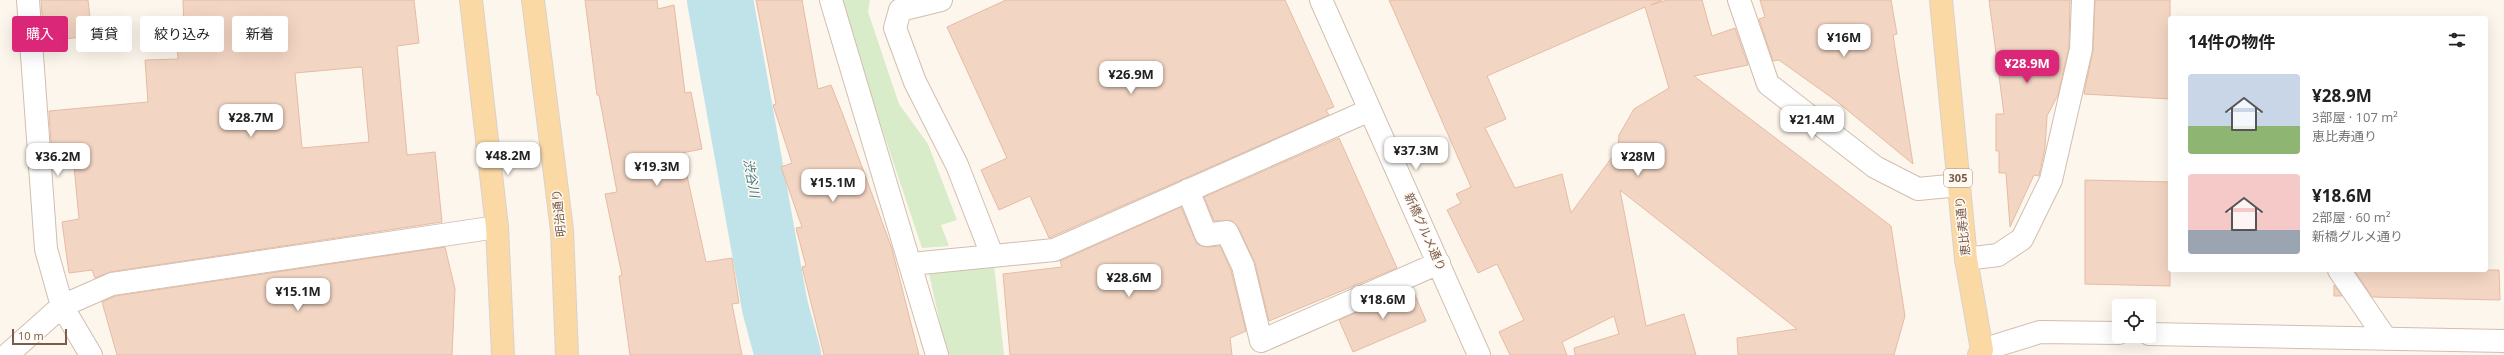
<!DOCTYPE html>
<html lang="ja">
<meta charset="utf-8">
<style>
:root{--surface:#fff;--page:#f2f2f2;--text:#222;--muted:#767676;--accent:#db2777}
body{margin:0;font-family:"Open Sans","Noto Sans JP",sans-serif;background:var(--page);color:var(--text);height:100vh;display:flex;flex-direction:column;font-size:15px;white-space:nowrap}
*{box-sizing:border-box;margin:0}
p{font-size:13px;color:var(--muted)}
.icon{flex:none;width:22px;height:22px;fill:none;stroke:currentColor;stroke-width:2;stroke-linecap:round;stroke-linejoin:round}
.map{position:relative;flex:1;overflow:hidden}
.side{position:absolute;left:2168px;top:16px;width:320px;height:256px;display:flex;flex-direction:column;background:var(--surface);border-radius:4px;box-shadow:0 4px 16px #0002}
.side>*{flex:none}
.banner{position:absolute;left:12px;top:16px;width:380px;height:36px;display:flex;gap:8px}
.tools{position:absolute;left:2112px;top:299px;display:grid;gap:8px}
.tools a{display:grid;place-items:center;width:44px;height:44px;border-radius:4px;background:var(--surface);box-shadow:0 4px 16px #0002;font-size:20px}
.scale{position:absolute;left:12px;bottom:10px;width:55px;box-sizing:border-box;padding-left:4px;border:2px solid #7a5c4d;border-top:0;font-size:11px;line-height:14px;white-space:nowrap;color:#7a5c4d;-webkit-text-stroke:3px #fffaf3;paint-order:stroke}
.price{position:absolute;translate:-50% -34px;padding:0 9px;border-radius:8px;background:#fff;color:#222;font-size:13px;line-height:26px;filter:drop-shadow(0 1px 2px #0008)}
.price::after{content:'';position:absolute;left:50%;top:24px;width:12px;height:9px;margin-left:-6px;background:inherit;clip-path:polygon(0 0,100% 0,50% 100%)}
.price.active{background:var(--accent);color:#fff}
ul{padding:0;list-style:none}
li{display:flex;align-items:center;gap:12px;height:100px;padding:0 20px}
li span{display:grid;place-items:center;flex:none;width:112px;height:80px;border-radius:4px;color:#555}
li>.icon{margin-inline-start:auto}
span .icon{width:48px;height:48px;fill:#fffc;stroke-width:1}
li b{font-size:17px}
h2{display:flex;justify-content:space-between;align-items:center;height:48px;padding:0 20px;font-size:17px}
.pill{padding:0 14px;border-radius:4px;background:var(--surface);box-shadow:0 4px 16px #0002;font-size:14px;line-height:36px}
.pill.active{background:var(--accent);color:#fff}
.map>svg:first-child{display:block}
.green{fill:#d8ecc9}
.lines{fill:none;stroke-linecap:round;stroke-linejoin:round}
.river{stroke:#bfe3e8;stroke-width:66}
.building{fill:#f3d5c3;stroke:#e6bba3;fill-rule:evenodd}
.minor-casing{stroke:#d1beb0;stroke-width:24}
.major-casing{stroke:#dad1cd;stroke-width:24}
.minor{stroke:#fff;stroke-width:22}
.major{stroke:#fbd9a5;stroke-width:22}
.labels{text-anchor:middle;stroke-width:3;stroke-linejoin:round;paint-order:stroke}
.shield{fill:#fffaf3;stroke:#a28b7f;stroke-width:1}
.shield-label{font-size:11px;font-weight:bold;fill:#7a5c4d}
.street-label{font-size:12px;fill:#7a5c4d;stroke:#fffaf3}
.water-label{font-size:13px;font-style:italic;fill:#437c86;stroke:#fffaf3}
</style>
<div class="map">
<svg width="2504" height="355" viewBox="0 0 2504 355">
<rect width="100%" height="100%" fill="#fdf6ec"/>
<path class="green" d="M839 0H870L868 12 899 104 928 144 957 220 941 225 949 246 922 248Z
M994 265 1004 355H947L928 269Z"/>
<g class="lines">
<path class="river" d="M720 0 775 307 788 355"/>
</g>
<path class="building" d="M41 0H88L92 36 44 41Z
M183 0H414L419 43 397 46 407 155 435 152 442 222 110 272 95 278 92 270 69 273 62 222 79 219 73 155 52 157 49 111 148 102 145 60 178 59 176 30 184 29ZM362 67 369 142 302 148 295 73Z
M585 0H657L658 9 674 5 685 93 691 92 702 149 682 153 706 262 732 258 739 303 732 304 742 355H630L619 276 622 275 605 194 617 192 599 95H597Z
M756 0H802L818 89 831 85 843 115 892 249 919 355H824L802 267 806 266 796 228 802 227 781 167 792 163 773 105 776 104Z
M1006 0H1285L1334 107 1326 110 1329 115 1049 238 1030 196 999 210 981 170 1007 158 947 27Z
M1389 0H1662L1651 5 1667 0H1702L1712 36 1735 28 1748 65 1694 76 1891 226 1905 316 1894 355H1738L1737 338 1797 329 1620 190 1646 326 1684 314 1696 355H1575L1574 348 1619 334 1614 316 1562 342 1567 355H1510L1499 332 1524 320 1497 264 1478 273 1447 210 1461 203 1456 194 1471 187ZM1645 7 1669 88 1634 109 1619 135 1618 149 1571 213 1562 174 1515 188 1485 128 1506 119 1487 76Z
M1760 0H1891L1897 34 1893 35 1913 164 1835 100 1779 60 1773 61 1759 19 1765 17Z
M1989 0H2070L2069 47 2058 95 2047 116 2045 148 2039 176 2034 175 2010 227 2006 173H1999V151H1996V114H2004Z
M2095 0H2170V99L2084 94 2093 50Z
M1339 138 1397 268 1269 321 1255 263 1238 227 1232 221H1214L1204 197Z
M2085 180 2170 182V286L2085 284Z
M1181 207 1197 244 1207 247 1220 246 1231 270 1246 331 1230 338 1232 355H1010L1003 274 1062 267 1060 261Z
M445 247 455 289 452 355H117L102 302 115 296Z
M2354 270H2499L2500 300 2372 297Z
M2334 285 2342 296H2334Z
M1412 288 1426 321 1353 352 1339 320Z"/>
<g class="lines">
<defs>
<path id="minor" d="M28 0 46 249 62 306 91 355
M831 0 937 355
M941 0 900 10 895 28 915 82 957 165 992 255
M1321 0 1479 355
M1739 0 1768 84 1875 167 1918 189 1959 185
M1188 190 1206 235 1227 232 1243 266 1261 341 1439 263
M1966 259 1998 255 2022 239 2051 180 2081 49 2083 0
M911 264 1054 250 1370 110
M2339 270 2386 339
M2149 334 2504 341
M7 355 62 306 112 284 497 227
M1984 355 1982 350 2040 332 2119 333"/>
<path id="major" d="M471 0 497 227 503 355
M533 0 562 230 567 355
M1941 0 1966 259 1982 350 1979 355"/>
</defs>
<use href="#minor" class="minor-casing"/>
<use href="#major" class="major-casing"/>
<use href="#minor" class="minor"/>
<use href="#major" class="major"/>
</g>
<g class="labels">
<rect class="shield" x="1944" y="169" width="28" height="18" rx="3"/>
<g class="shield-label">
<text x="1958" y="182">305</text>
</g>
<g class="street-label">
<text transform="translate(559 213) rotate(-96)" y="4">明治通り</text>
<text transform="translate(1963 226) rotate(-96)" y="4">恵比寿通り</text>
<text transform="translate(1425 232) rotate(66)" y="4">新橋グルメ通り</text>
</g>
<g class="water-label">
<text transform="translate(752 178) rotate(80)" y="5">渋谷川</text>
</g>
</g>
</svg>
<div class="tools">
<a><svg class="icon" aria-label="locate" viewBox="0 0 24 24"><circle cx="12" cy="12" r="6"/><path d="M12 2v4M12 18v4M2 12h4M18 12h4"/></svg></a>
</div>
<div class="scale">10 m</div>
<b class="price" style="left:1844px;top:58px">¥16M</b>
<b class="price active" style="left:2027px;top:84px">¥28.9M</b>
<b class="price" style="left:1131px;top:95px">¥26.9M</b>
<b class="price" style="left:251px;top:138px">¥28.7M</b>
<b class="price" style="left:1812px;top:140px">¥21.4M</b>
<b class="price" style="left:1416px;top:171px">¥37.3M</b>
<b class="price" style="left:508px;top:176px">¥48.2M</b>
<b class="price" style="left:58px;top:177px">¥36.2M</b>
<b class="price" style="left:1638px;top:177px">¥28M</b>
<b class="price" style="left:657px;top:187px">¥19.3M</b>
<b class="price" style="left:833px;top:203px">¥15.1M</b>
<b class="price" style="left:1129px;top:298px">¥28.6M</b>
<b class="price" style="left:298px;top:312px">¥15.1M</b>
<b class="price" style="left:1383px;top:320px">¥18.6M</b>
<div class="banner">
<a class="pill active">購入</a>
<a class="pill">賃貸</a>
<a class="pill">絞り込み</a>
<a class="pill">新着</a>
</div>
<section class="side">
<h2>14件の物件<svg class="icon" aria-label="filters" viewBox="0 0 24 24"><path d="M4 7h16M4 17h16"/><circle cx="9" cy="7" r="2"/><circle cx="15" cy="17" r="2"/></svg></h2>
<ul>
<li><span style="background:linear-gradient(#c9d6e8 65%,#8fb573 0)"><svg class="icon" aria-label="home" viewBox="0 0 24 24"><path d="M3 11l9-7 9 7M6 9v11h12V9"/></svg></span><div><b>¥28.9M</b><p>3部屋 · 107 m²</p><p>恵比寿通り</p></div></li>
<li><span style="background:linear-gradient(#f6c9c9 70%,#9aa5b1 0)"><svg class="icon" aria-label="home" viewBox="0 0 24 24"><path d="M3 11l9-7 9 7M6 9v11h12V9"/></svg></span><div><b>¥18.6M</b><p>2部屋 · 60 m²</p><p>新橋グルメ通り</p></div></li>
</ul>
</section>
</div>
